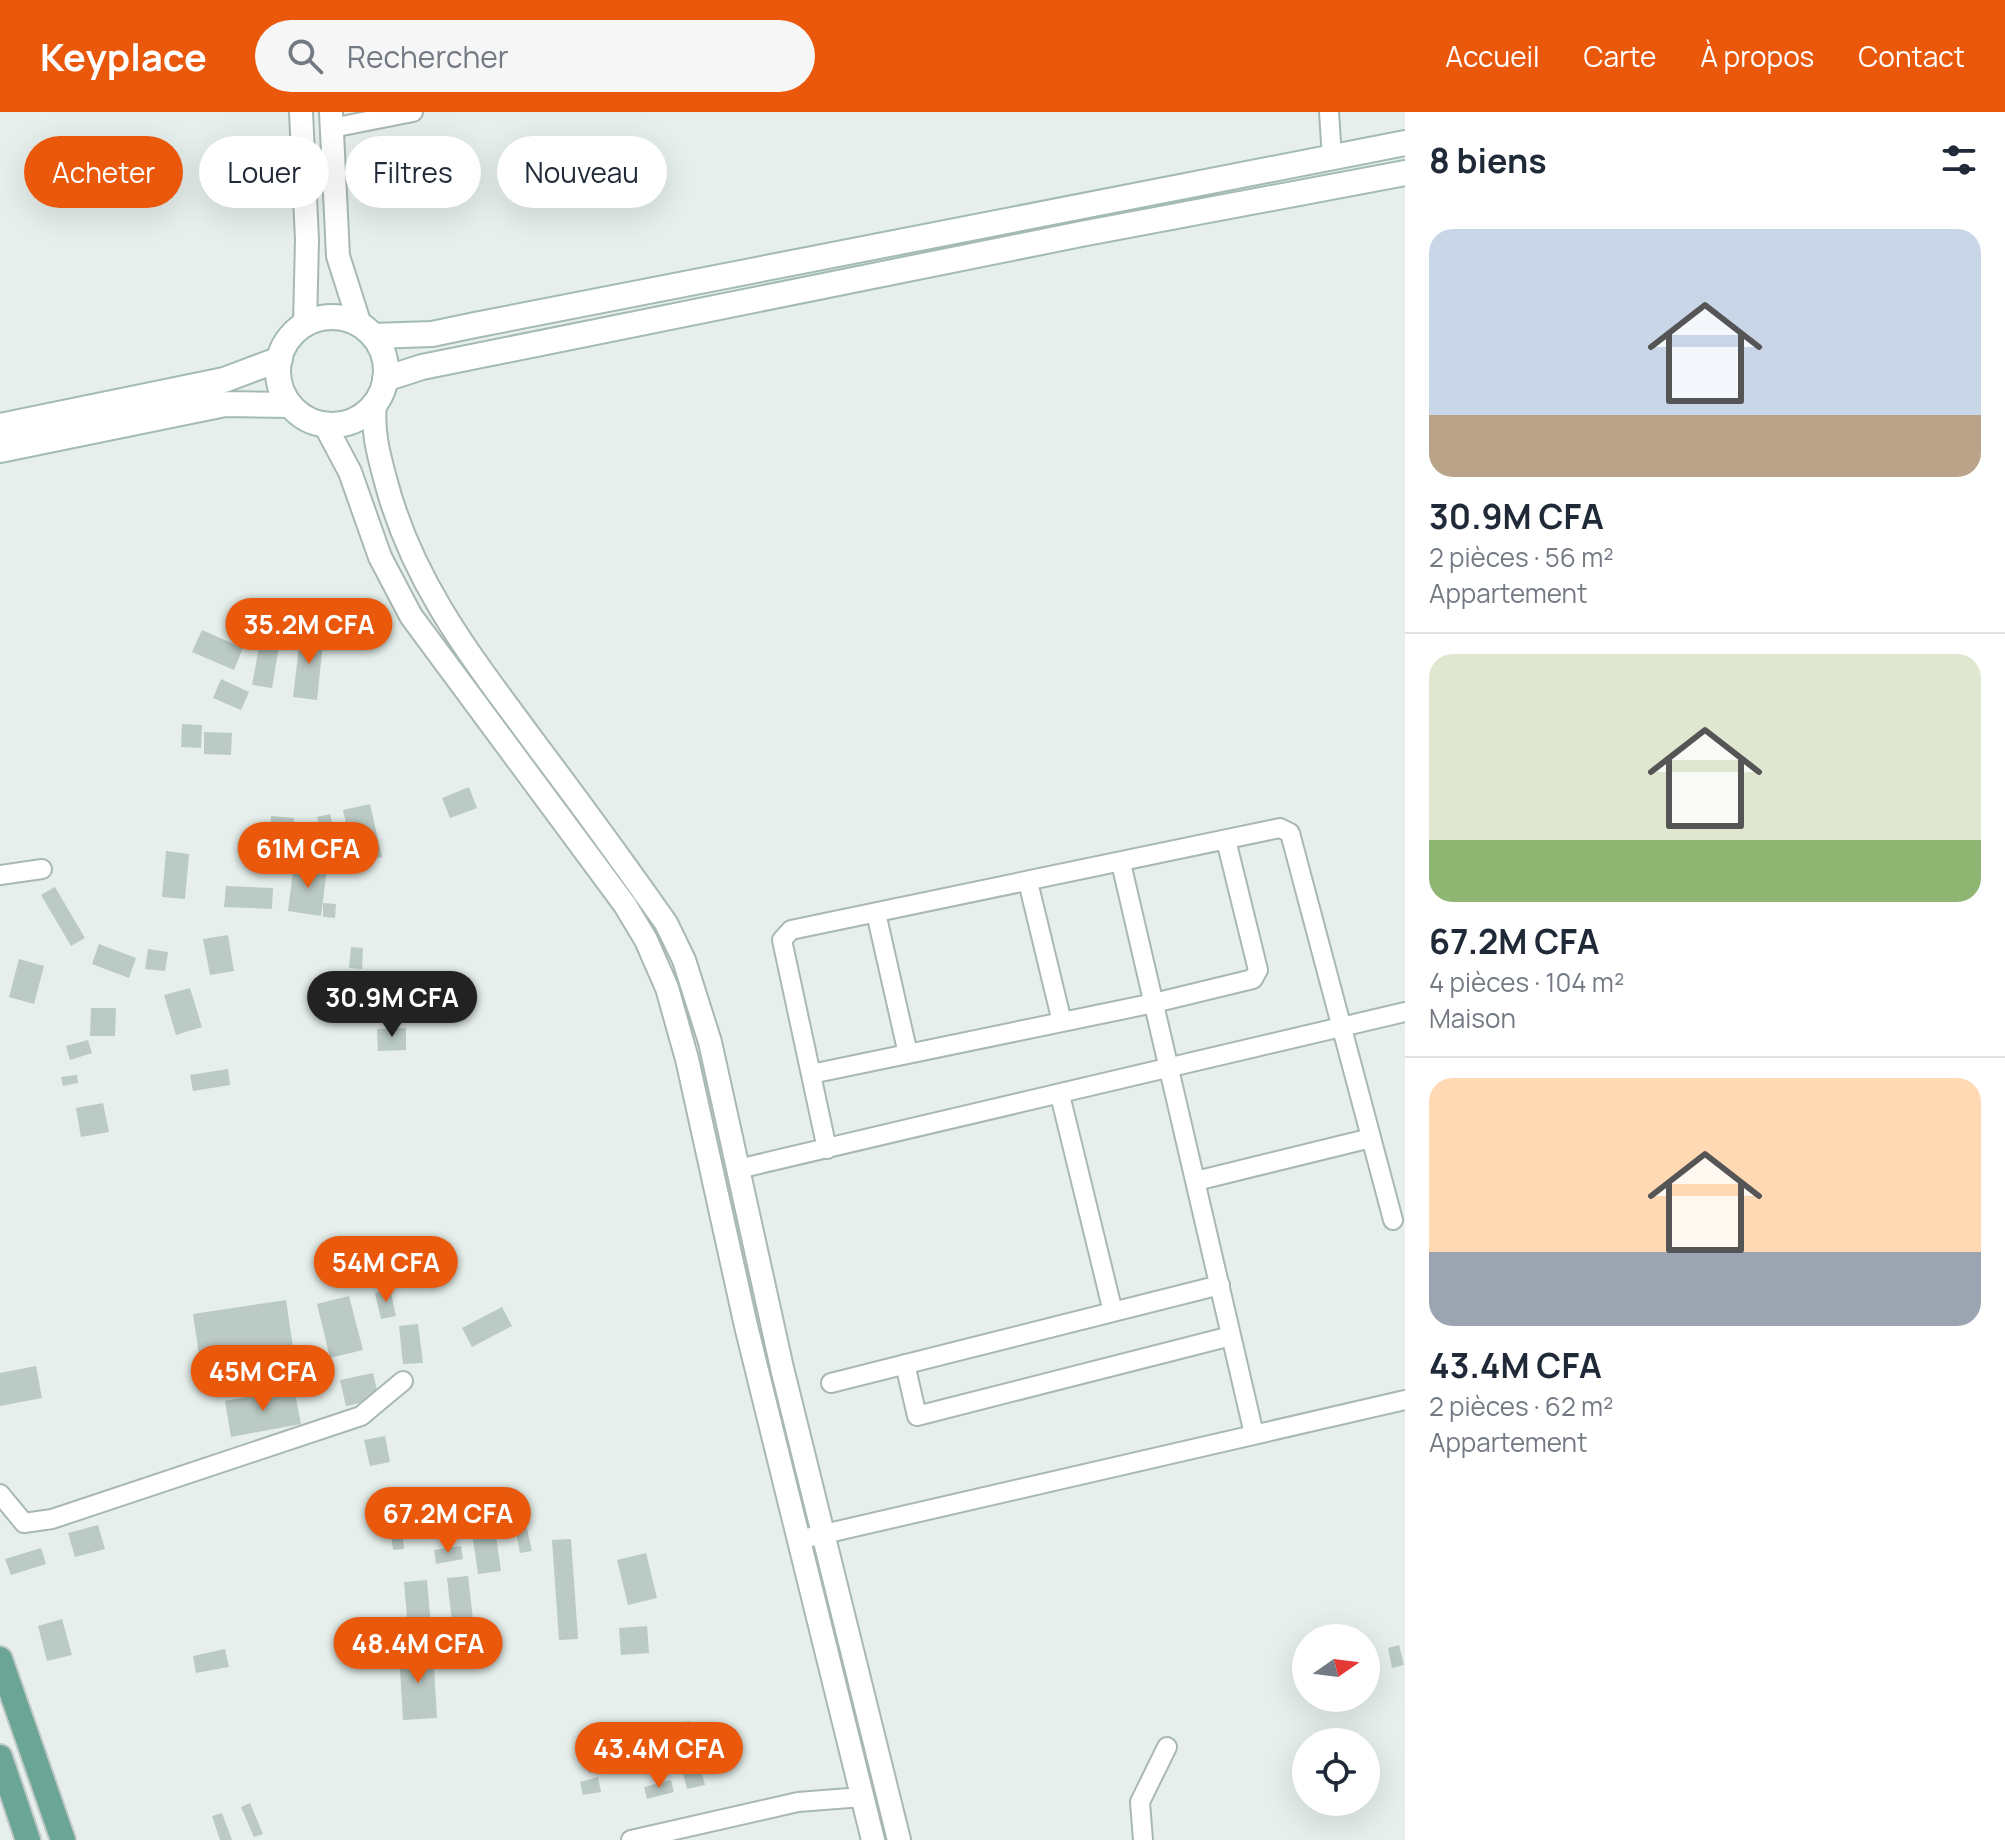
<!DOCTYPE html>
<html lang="fr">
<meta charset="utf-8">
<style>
:root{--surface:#fff;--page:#f6f6f7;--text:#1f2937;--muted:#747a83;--line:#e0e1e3;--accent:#ea580c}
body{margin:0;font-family:Manrope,sans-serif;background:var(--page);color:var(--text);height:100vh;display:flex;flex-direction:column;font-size:30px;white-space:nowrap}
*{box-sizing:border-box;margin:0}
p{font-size:26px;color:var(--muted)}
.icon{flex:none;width:44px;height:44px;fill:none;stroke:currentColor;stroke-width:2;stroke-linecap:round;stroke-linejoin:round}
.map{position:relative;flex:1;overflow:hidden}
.sheet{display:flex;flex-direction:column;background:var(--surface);width:600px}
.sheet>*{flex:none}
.guide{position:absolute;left:24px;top:24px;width:760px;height:72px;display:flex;gap:16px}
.needle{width:52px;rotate:76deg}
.tools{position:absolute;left:1292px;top:1512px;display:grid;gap:16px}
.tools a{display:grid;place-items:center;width:88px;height:88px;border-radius:50%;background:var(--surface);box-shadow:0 8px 32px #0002;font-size:40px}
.price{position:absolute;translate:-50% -68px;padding:0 18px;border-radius:28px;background:var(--accent);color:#fff;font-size:26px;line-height:52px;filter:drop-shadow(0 2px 4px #0008)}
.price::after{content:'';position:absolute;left:50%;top:48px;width:24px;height:18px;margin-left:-12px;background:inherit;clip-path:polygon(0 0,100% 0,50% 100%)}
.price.current{background:#222;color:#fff}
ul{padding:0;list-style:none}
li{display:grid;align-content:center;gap:16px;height:424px;padding:0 24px}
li+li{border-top:2px solid var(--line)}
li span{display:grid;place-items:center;height:248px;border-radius:24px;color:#555}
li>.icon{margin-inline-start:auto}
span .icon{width:144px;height:144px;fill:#fffc;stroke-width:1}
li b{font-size:34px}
h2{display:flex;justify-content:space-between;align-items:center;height:96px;padding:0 24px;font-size:34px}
.chip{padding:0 28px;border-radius:36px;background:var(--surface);box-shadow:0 8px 32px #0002;font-size:28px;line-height:72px}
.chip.current{background:var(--accent);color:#fff}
header{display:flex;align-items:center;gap:48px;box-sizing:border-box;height:112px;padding:0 40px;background:var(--accent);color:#fff}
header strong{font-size:38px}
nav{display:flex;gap:44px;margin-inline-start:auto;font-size:28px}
.search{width:560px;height:72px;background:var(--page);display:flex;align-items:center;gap:20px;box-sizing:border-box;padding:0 28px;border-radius:44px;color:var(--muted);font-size:30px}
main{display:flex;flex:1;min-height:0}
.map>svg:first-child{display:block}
.building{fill:#bbcac4}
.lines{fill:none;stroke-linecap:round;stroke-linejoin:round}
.minor-casing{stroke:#a8b8b2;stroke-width:22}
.tertiary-casing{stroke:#a8b8b2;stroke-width:26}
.secondary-casing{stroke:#a4bbb3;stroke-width:28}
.primary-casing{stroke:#c2cac8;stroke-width:28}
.minor{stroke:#fff;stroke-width:18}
.tertiary{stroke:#fff;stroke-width:22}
.secondary{stroke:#fff;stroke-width:24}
.primary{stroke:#6aa596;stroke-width:24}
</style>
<header>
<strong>Keyplace</strong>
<div class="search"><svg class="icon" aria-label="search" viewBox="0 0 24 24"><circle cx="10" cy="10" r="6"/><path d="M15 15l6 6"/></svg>Rechercher</div>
<nav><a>Accueil</a><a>Carte</a><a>À propos</a><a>Contact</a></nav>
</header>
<main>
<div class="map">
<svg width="1405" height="1728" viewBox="0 0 1405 1728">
<rect width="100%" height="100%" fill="#e6efeb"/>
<path class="building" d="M202 518 243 536 234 558 192 540Z
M262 519 281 522 272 576 252 573Z
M301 519 324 521 317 588 293 585Z
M221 567 249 580 241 598 213 586Z
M182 612 202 613 201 636 181 635Z
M204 620 232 621 231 643 204 642Z
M469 675 477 696 450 706 442 686Z
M370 692 382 745 355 752 343 698Z
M330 702 343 753 330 756 317 705Z
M271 704 294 706 291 736 269 734Z
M166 739 189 742 185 787 162 785Z
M294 752 327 757 321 804 288 799Z
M226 774 273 776 272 797 224 795Z
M55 775 85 826 71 834 41 783Z
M323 791 336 792 335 806 323 805Z
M228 823 234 859 210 863 203 827Z
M99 832 136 846 129 866 92 852Z
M351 835 363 836 362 857 349 856Z
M148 837 168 840 165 859 145 857Z
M19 847 44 854 34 892 9 885Z
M458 869 462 897 427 901 424 873Z
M190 876 202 915 176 923 164 883Z
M91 896H116L115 924H90Z
M406 916V938L378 939 377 917Z
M88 928 92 941 70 948 66 934Z
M228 957 230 973 193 979 190 963Z
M77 963 78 971 63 974 61 965Z
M103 991 109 1020 81 1025 76 996Z
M390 1177 396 1204 381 1207 375 1181Z
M349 1184 363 1238 330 1246 317 1192Z
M286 1188 298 1269 205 1283 193 1202Z
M502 1195 512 1214 472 1235 462 1216Z
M418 1212 423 1251 403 1252 399 1214Z
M36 1254 42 1286 0 1294V1261Z
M373 1261 379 1287 346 1294 340 1268Z
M294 1276 301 1312 231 1325 225 1289Z
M385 1324 390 1350 370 1354 364 1328Z
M492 1396 501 1459 478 1462 469 1399Z
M456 1412 457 1421 430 1425 429 1416Z
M526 1412 532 1439 520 1441 515 1415Z
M98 1413 105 1437 75 1445 68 1421Z
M417 1417 418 1425 403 1427 404 1437 393 1438 391 1420Z
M571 1427 578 1527 559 1528 552 1428Z
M461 1434 463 1447 436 1452 434 1438Z
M41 1436 46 1452 11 1463 5 1447Z
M646 1441 657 1486 628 1493 617 1448Z
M468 1464 475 1525 454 1528 447 1466Z
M427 1468 432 1527 409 1529 404 1470Z
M62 1507 72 1543 47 1549 38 1514Z
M647 1514 649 1541 621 1543 619 1516Z
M1399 1533 1404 1553 1392 1556 1388 1536Z
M225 1537 229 1555 196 1561 193 1544Z
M433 1538 437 1606 403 1608 399 1540Z
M689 1609 705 1673 687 1677 671 1614Z
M654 1615 661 1641 589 1661 582 1634Z
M598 1665 601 1680 583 1683 580 1670Z
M671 1668 674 1680 647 1687 644 1675Z
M250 1691 263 1722 254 1725 241 1695Z
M222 1701 232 1728H220L212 1704Z"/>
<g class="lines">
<defs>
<path id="minor" d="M1329 0 1332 46
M332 16 413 0
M1121 751 1254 1322
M0 763 42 757
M1028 770 1062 910
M876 801 908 942
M811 962 1154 891 1253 867 1258 858 1226 728
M1060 983 1113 1200
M827 1037 782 828 791 818 1280 716 1290 721 1393 1108
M738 1057 1405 900
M1196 1069 1371 1026
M905 1252 917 1304 1231 1224
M831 1271 1220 1173
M0 1382 24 1411 52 1407 361 1304 403 1269
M798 1428 1405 1288
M631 1728 798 1690 862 1685
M1143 1728 1140 1690 1167 1635"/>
<path id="tertiary" d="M301 0 307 128 305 213
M331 0 338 144 360 213
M375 293C372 320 379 344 386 370 414 476 477 552 540 638 583 695 625 753 666 811L684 848 710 930 782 1256 899 1728
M325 313 350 360 380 445 411 504 625 793 646 828 667 876 687 947 746 1214 873 1728"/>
<path id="secondary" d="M278 259a54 54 0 1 1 108 0a54 54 0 1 1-108 0Z
M373 224 432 222 475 213 1405 31
M385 267 422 255 1081 122 1405 61
M0 314 224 268 280 247
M0 338 225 292 290 293"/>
<path id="primary" d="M0 1547 63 1728
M0 1645 28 1728"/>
</defs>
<use href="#minor" class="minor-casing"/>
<use href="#tertiary" class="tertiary-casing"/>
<use href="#secondary" class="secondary-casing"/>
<use href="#primary" class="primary-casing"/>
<use href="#minor" class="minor"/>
<use href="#tertiary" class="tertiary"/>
<use href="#secondary" class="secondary"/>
<use href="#primary" class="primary"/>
</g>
</svg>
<div class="tools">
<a><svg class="needle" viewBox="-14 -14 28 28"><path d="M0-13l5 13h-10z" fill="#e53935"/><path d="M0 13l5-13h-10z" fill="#747a83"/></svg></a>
<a><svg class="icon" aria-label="locate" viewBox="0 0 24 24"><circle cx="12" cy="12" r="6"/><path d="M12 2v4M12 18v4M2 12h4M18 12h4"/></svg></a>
</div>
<b class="price" style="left:309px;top:554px">35.2M CFA</b>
<b class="price" style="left:308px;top:778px">61M CFA</b>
<b class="price current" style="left:392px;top:927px">30.9M CFA</b>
<b class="price" style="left:386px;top:1192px">54M CFA</b>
<b class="price" style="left:263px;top:1301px">45M CFA</b>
<b class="price" style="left:448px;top:1443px">67.2M CFA</b>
<b class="price" style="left:418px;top:1573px">48.4M CFA</b>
<b class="price" style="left:659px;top:1678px">43.4M CFA</b>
<div class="guide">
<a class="chip current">Acheter</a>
<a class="chip">Louer</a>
<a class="chip">Filtres</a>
<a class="chip">Nouveau</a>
</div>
</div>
<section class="sheet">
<h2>8 biens<svg class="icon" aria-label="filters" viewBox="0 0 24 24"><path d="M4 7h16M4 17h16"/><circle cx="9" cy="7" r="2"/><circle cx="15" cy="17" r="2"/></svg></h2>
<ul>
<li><span style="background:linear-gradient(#c9d6e8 75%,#b9a48a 0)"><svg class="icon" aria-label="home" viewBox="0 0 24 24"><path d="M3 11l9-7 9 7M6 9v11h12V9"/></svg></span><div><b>30.9M CFA</b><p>2 pièces · 56 m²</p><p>Appartement</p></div></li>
<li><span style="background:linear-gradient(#dfe7d0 75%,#8fb573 0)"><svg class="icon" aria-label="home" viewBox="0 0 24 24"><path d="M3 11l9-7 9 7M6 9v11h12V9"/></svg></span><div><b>67.2M CFA</b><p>4 pièces · 104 m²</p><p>Maison</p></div></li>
<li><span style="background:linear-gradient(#ffd9b3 70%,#9aa5b1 0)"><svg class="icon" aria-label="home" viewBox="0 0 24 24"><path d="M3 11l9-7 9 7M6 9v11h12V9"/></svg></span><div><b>43.4M CFA</b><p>2 pièces · 62 m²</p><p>Appartement</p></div></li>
</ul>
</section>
</main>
